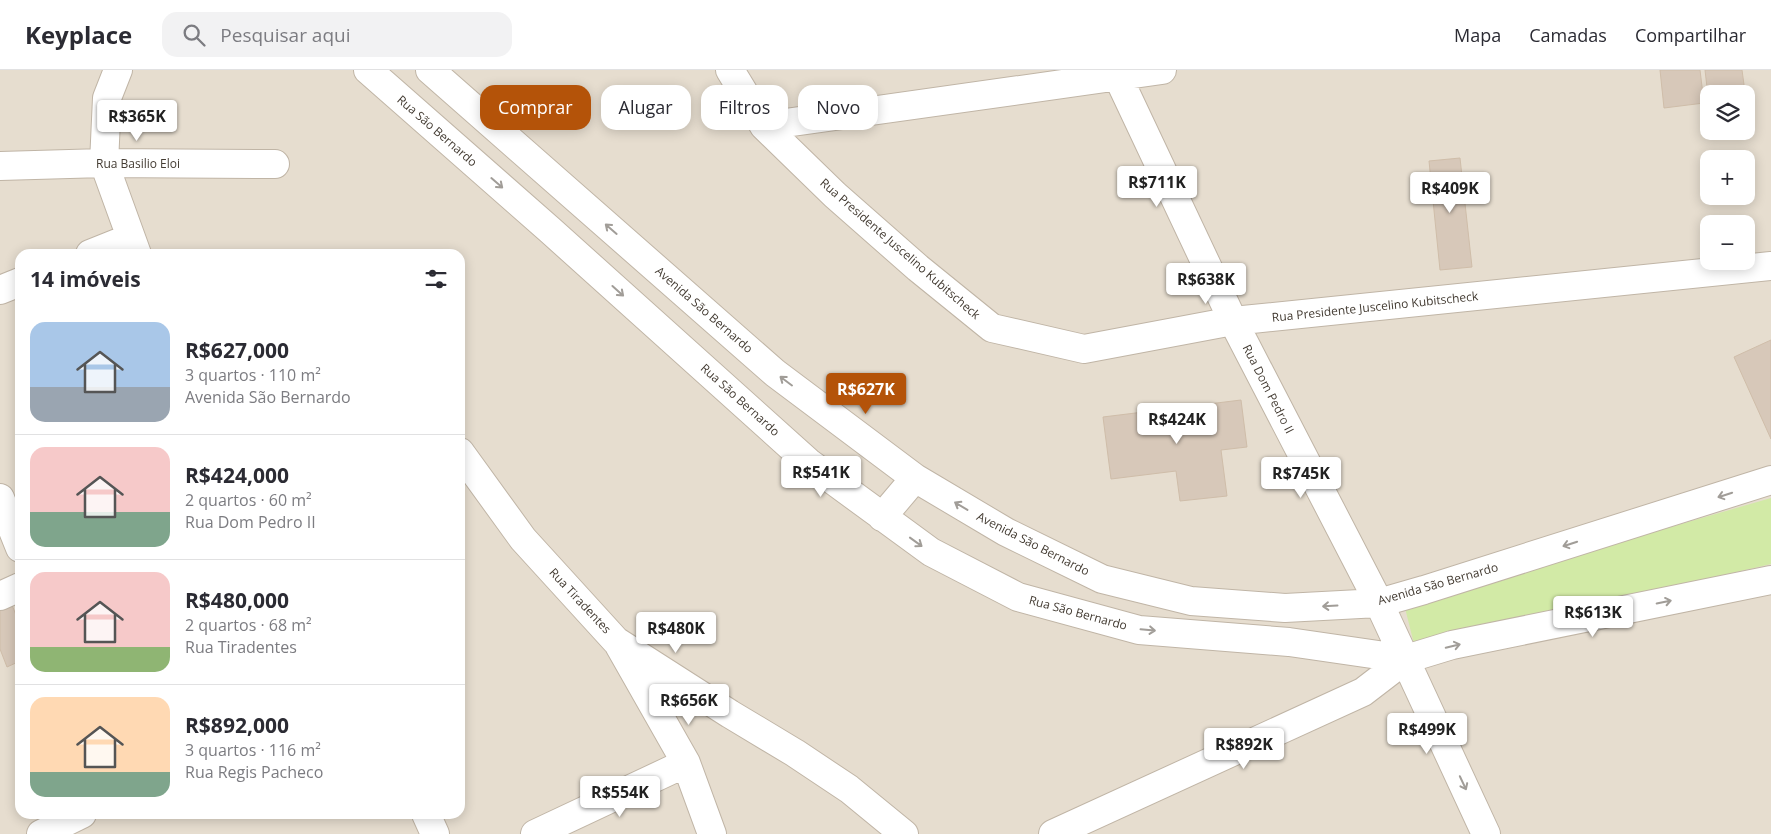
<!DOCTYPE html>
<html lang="pt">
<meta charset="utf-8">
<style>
:root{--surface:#fff;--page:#f2f2f3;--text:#2b2b33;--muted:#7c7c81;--line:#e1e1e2;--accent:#b45309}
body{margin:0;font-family:"Open Sans",sans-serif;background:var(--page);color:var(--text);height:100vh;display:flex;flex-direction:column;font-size:19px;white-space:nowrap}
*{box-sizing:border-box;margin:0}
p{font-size:16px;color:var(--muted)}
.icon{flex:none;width:28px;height:28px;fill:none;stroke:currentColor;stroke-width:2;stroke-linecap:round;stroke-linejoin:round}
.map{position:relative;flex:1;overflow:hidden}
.details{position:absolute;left:15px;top:179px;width:450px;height:570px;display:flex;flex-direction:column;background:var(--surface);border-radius:15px;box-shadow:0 2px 12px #0003}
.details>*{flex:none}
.top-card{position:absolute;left:480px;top:15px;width:475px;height:45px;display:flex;gap:10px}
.controls{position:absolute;left:1700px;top:15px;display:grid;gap:10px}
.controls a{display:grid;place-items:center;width:55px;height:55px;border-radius:10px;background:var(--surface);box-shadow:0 2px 12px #0003;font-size:25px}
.price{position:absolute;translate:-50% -42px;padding:0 11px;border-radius:5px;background:#fff;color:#222;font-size:16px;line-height:32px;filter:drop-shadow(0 1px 2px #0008)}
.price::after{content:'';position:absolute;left:50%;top:30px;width:15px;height:11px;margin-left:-8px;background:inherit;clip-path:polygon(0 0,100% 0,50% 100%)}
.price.selected{background:var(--accent);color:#fff}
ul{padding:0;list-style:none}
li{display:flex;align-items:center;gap:15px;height:125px;padding:0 15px}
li+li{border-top:1px solid var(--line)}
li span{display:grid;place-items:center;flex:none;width:140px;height:100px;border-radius:15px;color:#555}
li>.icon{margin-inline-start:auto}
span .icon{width:60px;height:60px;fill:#fffc;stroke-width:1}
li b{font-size:21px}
h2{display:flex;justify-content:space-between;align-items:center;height:60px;padding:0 15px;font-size:21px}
.pill{padding:0 18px;border-radius:15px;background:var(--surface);box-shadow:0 2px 12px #0003;font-size:18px;line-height:45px}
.pill.selected{background:var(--accent);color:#fff}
header{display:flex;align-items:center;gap:30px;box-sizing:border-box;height:70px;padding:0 25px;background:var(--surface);border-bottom:1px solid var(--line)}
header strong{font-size:24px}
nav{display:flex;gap:28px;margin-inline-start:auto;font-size:18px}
.search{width:350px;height:45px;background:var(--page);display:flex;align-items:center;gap:12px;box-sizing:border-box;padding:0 18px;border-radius:15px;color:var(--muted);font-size:19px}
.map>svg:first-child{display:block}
.residential{fill:#e6ddcf;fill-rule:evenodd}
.green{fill:#d2eaa6}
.building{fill:#d7c8b9;stroke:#cfbda9}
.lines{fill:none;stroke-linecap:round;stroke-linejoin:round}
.minor-casing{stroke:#c0b5a6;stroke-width:30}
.minor{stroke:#fff;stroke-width:28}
.oneway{stroke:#a19d98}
.labels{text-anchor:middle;stroke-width:4.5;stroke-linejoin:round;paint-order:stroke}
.street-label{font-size:12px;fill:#433b32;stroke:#fff}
</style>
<header>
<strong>Keyplace</strong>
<div class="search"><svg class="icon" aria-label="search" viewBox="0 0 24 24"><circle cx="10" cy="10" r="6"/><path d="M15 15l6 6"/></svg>Pesquisar aqui</div>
<nav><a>Mapa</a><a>Camadas</a><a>Compartilhar</a></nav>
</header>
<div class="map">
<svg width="1771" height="764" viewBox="0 0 1771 764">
<rect width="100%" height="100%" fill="#f2ebe1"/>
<path class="residential" d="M0 0H1771V764H0ZM1709 24H1746V61H1709ZM1709 89H1746V126H1709ZM1709 154H1746V191H1709ZM20 184H460V744H20Z"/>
<path class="green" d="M1771 428V494L1583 538 1414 574 1404 534Z"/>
<path class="building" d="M1660 0H1700L1704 33 1664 38Z
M1705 0H1742L1745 22 1709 24 1708 26Z
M1460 88 1472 197 1440 200 1429 91Z
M1771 270V369L1734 287Z
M1241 330 1247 377 1221 380 1227 426 1180 431 1176 401 1111 409 1103 347Z
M10 530 20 555V591L7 597 0 579V535Z"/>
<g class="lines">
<defs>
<path id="minor" d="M118 0 107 28 104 93 137 184
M368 0 550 160 808 392 931 482 1018 527 1139 560 1289 572 1406 589
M430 0 775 303 915 408 1006 462 1102 509 1191 531 1285 538 1379 533 1424 520 1771 410
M730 0 764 56 835 125 918 198 992 258 1084 279 1233 251 1771 196
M1120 0 1118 7 1233 251 1379 533 1486 764
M764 56 1162 0
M0 96 104 93 275 94
M90 184 130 168
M0 220 20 212
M460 382 523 469 616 571 730 644 795 683 849 719 904 764
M0 428 20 478
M882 447 915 408
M0 526 20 517
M619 575 686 693 712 764
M426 744 435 764
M41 764 82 744
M535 764 686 693
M1053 764 1363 622 1406 589 1452 575 1771 510"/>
</defs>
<use href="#minor" class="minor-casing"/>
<use href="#minor" class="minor"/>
</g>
<defs><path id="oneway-shaft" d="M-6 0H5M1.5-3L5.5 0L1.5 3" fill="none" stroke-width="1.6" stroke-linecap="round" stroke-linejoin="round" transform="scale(1.25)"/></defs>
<g class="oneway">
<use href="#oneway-shaft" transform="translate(497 113) rotate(41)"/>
<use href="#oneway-shaft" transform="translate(611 159) rotate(-139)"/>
<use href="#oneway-shaft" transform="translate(618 221) rotate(42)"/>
<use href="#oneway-shaft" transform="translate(786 311) rotate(-143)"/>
<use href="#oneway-shaft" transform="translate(1725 425) rotate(162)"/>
<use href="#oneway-shaft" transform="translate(961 436) rotate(-149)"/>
<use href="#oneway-shaft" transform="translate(916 472) rotate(36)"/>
<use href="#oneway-shaft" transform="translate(1570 474) rotate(162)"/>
<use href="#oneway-shaft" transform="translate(1664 532) rotate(-12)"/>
<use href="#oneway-shaft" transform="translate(1330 536) rotate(177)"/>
<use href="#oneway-shaft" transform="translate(1148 560) rotate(5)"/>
<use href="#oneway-shaft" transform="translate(1453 576) rotate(-14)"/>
<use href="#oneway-shaft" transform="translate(1463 713) rotate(65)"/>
</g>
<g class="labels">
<g class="street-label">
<text transform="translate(437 61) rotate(41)" y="4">Rua São Bernardo</text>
<text x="138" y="98">Rua Basilio Eloi</text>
<text transform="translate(900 179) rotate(41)" y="4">Rua Presidente Juscelino Kubitscheck</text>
<text transform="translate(1375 237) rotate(-6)" y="4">Rua Presidente Juscelino Kubitscheck</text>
<text transform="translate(704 240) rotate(41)" y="4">Avenida São Bernardo</text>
<text transform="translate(1268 319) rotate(63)" y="4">Rua Dom Pedro II</text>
<text transform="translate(740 330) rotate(42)" y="4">Rua São Bernardo</text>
<text transform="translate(1033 474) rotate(27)" y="4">Avenida São Bernardo</text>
<text transform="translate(1438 514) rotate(-16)" y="4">Avenida São Bernardo</text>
<text transform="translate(580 531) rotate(47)" y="4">Rua Tiradentes</text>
<text transform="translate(1078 543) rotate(15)" y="4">Rua São Bernardo</text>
</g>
</g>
</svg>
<div class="controls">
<a><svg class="icon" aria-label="layers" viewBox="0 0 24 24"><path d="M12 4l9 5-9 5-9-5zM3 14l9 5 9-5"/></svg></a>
<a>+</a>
<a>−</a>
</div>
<b class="price" style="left:137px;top:72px">R$365K</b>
<b class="price" style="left:1157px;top:138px">R$711K</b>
<b class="price" style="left:1450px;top:144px">R$409K</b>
<b class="price" style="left:1206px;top:235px">R$638K</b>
<b class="price selected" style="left:866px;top:345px">R$627K</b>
<b class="price" style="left:1177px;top:375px">R$424K</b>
<b class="price" style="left:821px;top:428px">R$541K</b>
<b class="price" style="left:1301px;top:429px">R$745K</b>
<b class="price" style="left:1593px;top:568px">R$613K</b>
<b class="price" style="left:676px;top:584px">R$480K</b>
<b class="price" style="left:689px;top:656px">R$656K</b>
<b class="price" style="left:1427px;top:685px">R$499K</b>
<b class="price" style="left:1244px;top:700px">R$892K</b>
<b class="price" style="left:620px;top:748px">R$554K</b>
<div class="top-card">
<a class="pill selected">Comprar</a>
<a class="pill">Alugar</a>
<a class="pill">Filtros</a>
<a class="pill">Novo</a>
</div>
<section class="details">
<h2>14 imóveis<svg class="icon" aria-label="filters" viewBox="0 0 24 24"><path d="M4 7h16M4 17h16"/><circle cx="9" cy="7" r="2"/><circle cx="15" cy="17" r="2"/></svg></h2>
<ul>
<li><span style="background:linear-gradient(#a9c7e8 65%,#9aa5b1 0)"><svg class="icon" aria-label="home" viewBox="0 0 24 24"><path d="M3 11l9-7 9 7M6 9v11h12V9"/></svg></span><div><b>R$627,000</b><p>3 quartos · 110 m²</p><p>Avenida São Bernardo</p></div></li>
<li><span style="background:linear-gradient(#f6c9c9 65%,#7fa58c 0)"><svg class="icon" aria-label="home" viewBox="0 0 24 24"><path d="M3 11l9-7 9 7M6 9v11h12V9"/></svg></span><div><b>R$424,000</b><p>2 quartos · 60 m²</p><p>Rua Dom Pedro II</p></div></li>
<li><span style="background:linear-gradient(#f6c9c9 75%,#8fb573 0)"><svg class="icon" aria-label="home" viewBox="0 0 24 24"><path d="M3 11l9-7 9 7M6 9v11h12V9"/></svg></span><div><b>R$480,000</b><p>2 quartos · 68 m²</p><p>Rua Tiradentes</p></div></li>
<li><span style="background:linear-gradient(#ffd9b3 75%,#7fa58c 0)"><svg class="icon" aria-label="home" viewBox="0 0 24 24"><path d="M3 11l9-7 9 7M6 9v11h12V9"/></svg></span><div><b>R$892,000</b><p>3 quartos · 116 m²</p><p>Rua Regis Pacheco</p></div></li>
</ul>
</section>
</div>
